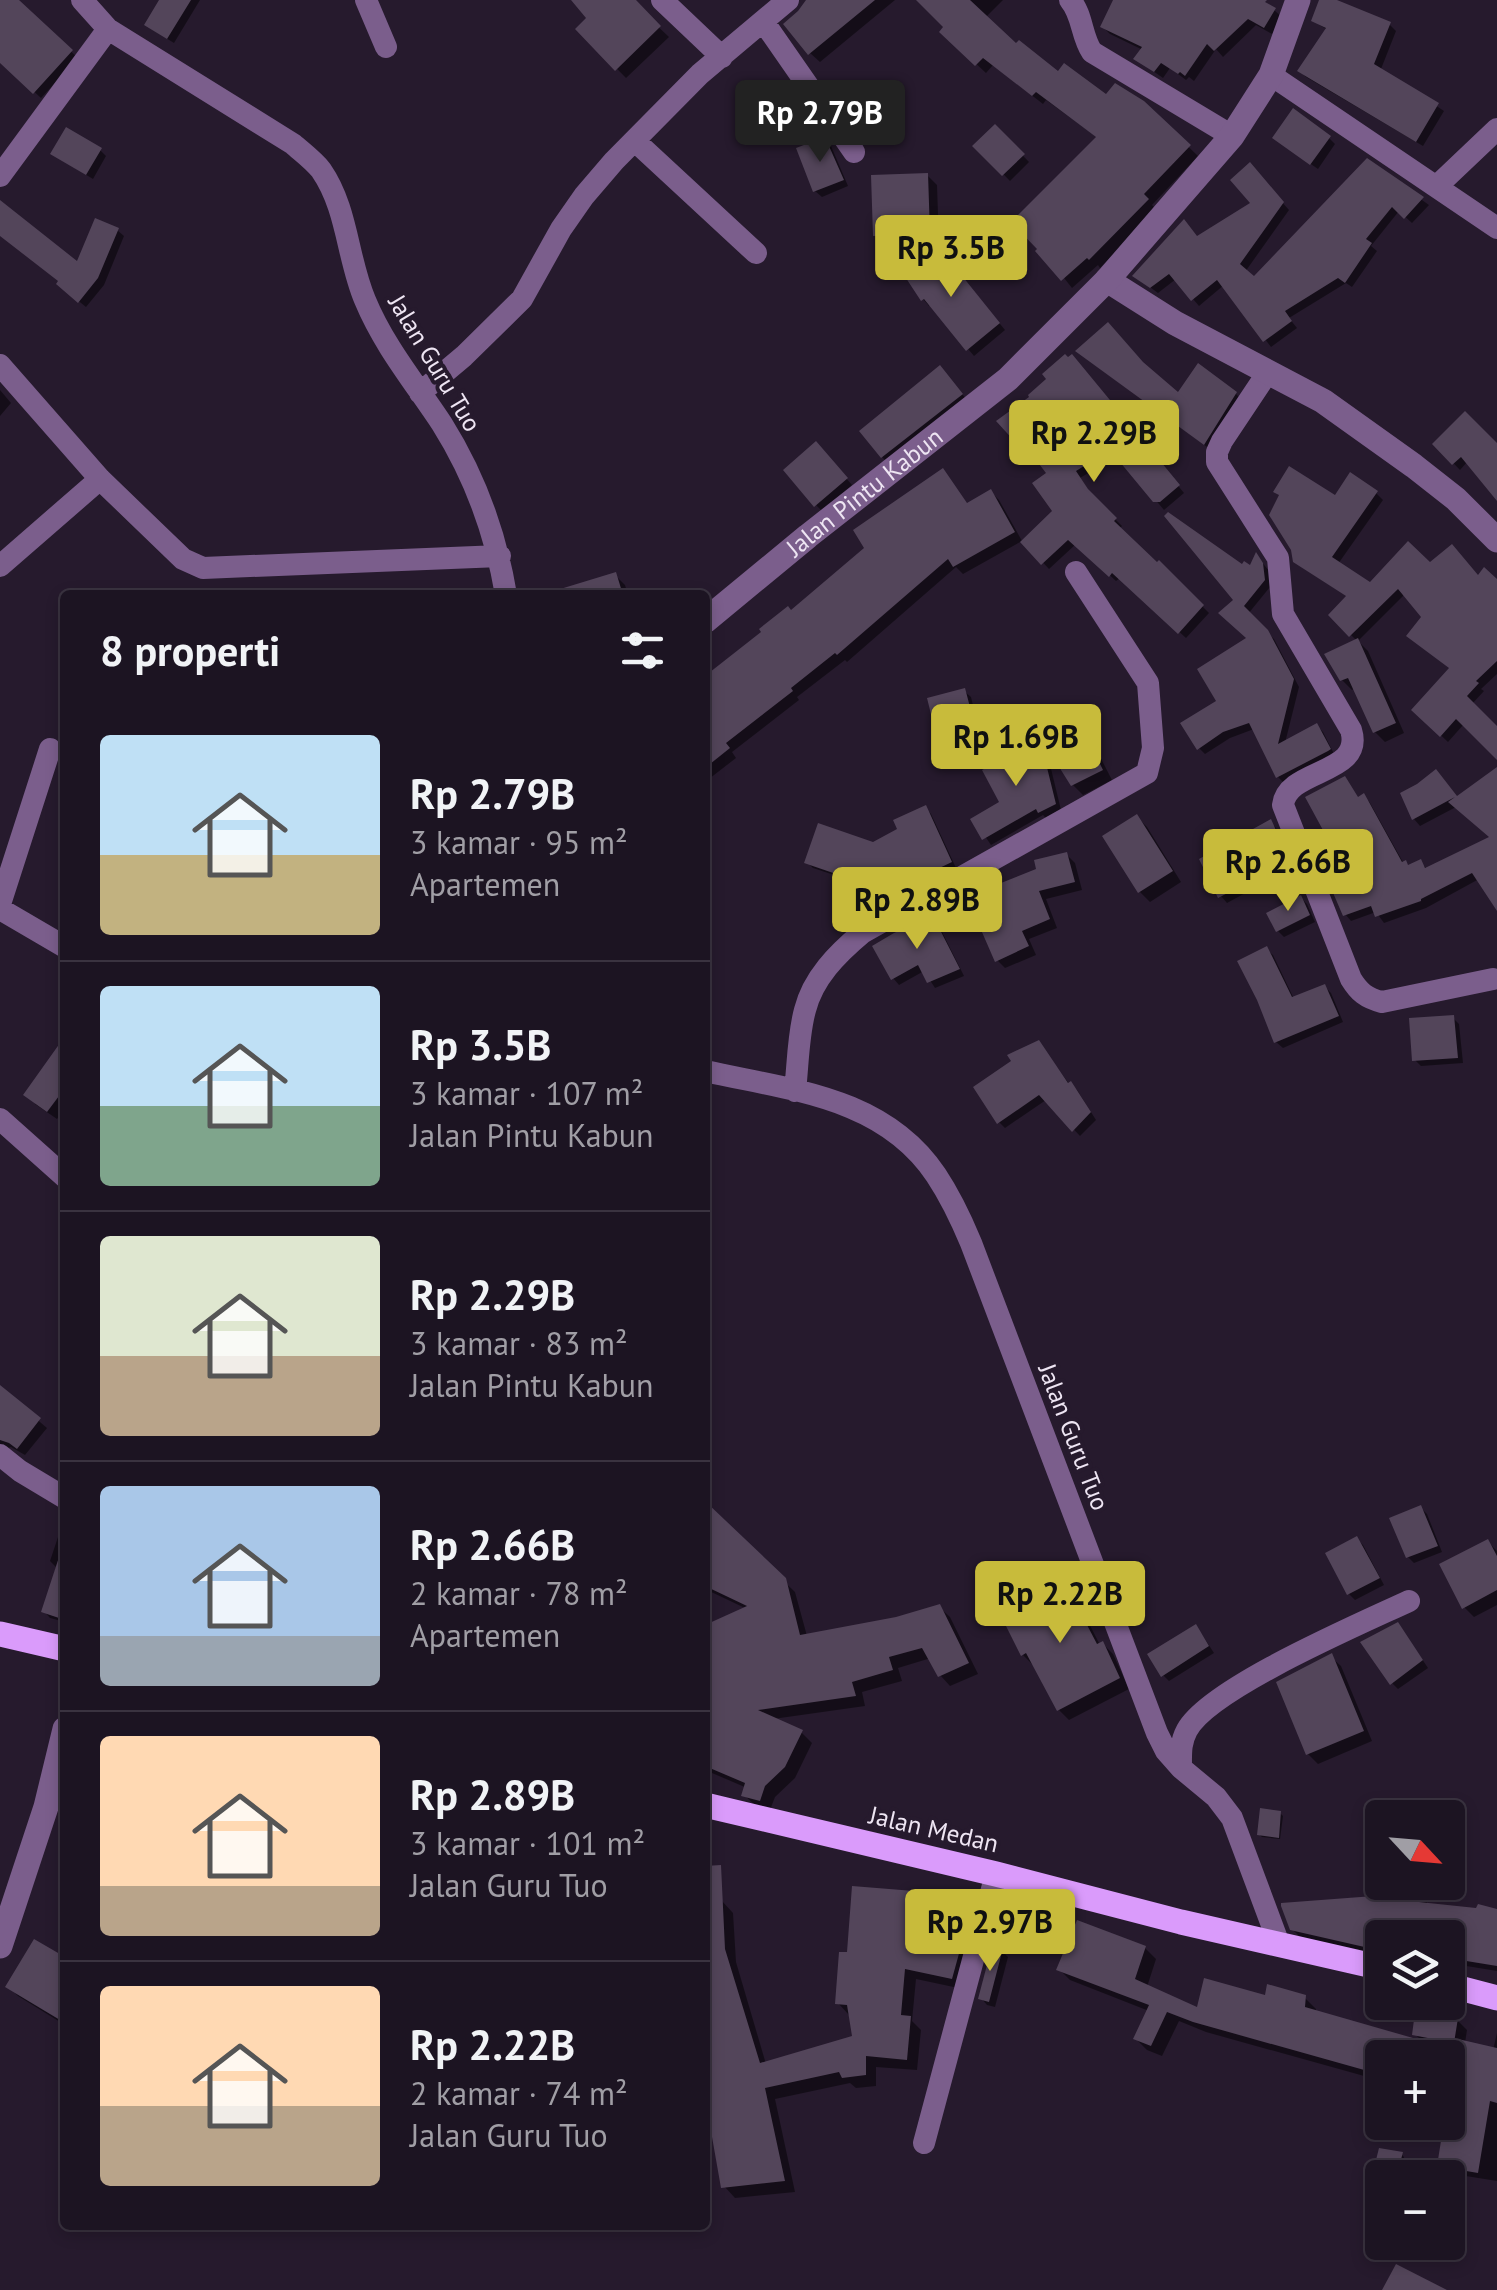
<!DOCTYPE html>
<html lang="id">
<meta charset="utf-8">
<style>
:root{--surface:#1c1422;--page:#29212f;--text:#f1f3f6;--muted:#a09ea5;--line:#3a3340;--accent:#c8bb3b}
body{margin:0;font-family:"PT Sans",sans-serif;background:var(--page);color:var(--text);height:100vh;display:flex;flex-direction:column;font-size:38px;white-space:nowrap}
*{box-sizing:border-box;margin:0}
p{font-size:32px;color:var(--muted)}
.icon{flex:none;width:55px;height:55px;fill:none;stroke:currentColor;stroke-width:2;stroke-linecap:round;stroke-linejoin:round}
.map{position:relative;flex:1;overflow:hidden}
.panel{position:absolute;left:60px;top:590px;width:650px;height:1640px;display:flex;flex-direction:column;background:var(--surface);border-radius:10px;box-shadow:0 5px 15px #0003,0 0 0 2px var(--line)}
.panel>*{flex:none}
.needle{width:65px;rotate:116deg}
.tools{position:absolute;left:1365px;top:1800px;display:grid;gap:20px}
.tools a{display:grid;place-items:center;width:100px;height:100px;border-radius:10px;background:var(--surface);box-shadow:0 5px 15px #0003,0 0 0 2px var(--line);font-size:50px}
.price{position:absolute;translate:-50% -85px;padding:0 22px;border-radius:10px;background:var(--accent);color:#111;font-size:32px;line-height:65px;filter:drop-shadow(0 2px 5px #0008)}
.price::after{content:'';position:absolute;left:50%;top:60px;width:30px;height:22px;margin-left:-15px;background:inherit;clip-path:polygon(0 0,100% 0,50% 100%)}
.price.on{background:#222;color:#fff}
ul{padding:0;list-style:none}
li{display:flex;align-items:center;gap:30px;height:250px;padding:0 40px}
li+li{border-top:2px solid var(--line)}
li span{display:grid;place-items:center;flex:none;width:280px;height:200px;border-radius:10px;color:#555}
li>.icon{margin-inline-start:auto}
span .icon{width:120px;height:120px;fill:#fffc;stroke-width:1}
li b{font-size:42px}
h2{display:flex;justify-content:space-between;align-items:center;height:120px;padding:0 40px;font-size:42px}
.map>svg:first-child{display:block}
.shadow{fill:#0007}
.building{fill:#53455a}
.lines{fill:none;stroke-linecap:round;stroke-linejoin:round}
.minor{stroke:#7b5e8c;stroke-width:22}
.tertiary{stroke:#7b5e8c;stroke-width:25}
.primary{stroke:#da9bfb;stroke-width:25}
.labels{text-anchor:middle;stroke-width:8;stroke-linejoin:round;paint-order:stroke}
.street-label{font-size:25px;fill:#eee5f3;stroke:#261a2d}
</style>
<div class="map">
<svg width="1497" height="2290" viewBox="0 0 1497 2290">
<rect width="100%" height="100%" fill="#261a2d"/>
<path class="shadow" d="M0 0H15L78 58 41 98 0 60Z
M162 0H200L174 43 153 30Z
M574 0H630L669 37 626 78 578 29 589 18Z
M810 0H895L820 62 810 53Z
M919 0H1003L985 18 1017 47 1059 74 1107 97 1143 103 1198 156 1152 205 1157 210 1100 268 1098 265 1072 288 1041 249 1098 138 1046 100 1043 104 993 65 986 73 942 32 946 27Z
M1116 0H1256L1274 10 1282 17 1272 34 1256 25 1223 57 1216 49 1194 81 1189 77 1186 80 1170 68 1163 78 1136 59 1143 50 1110 34 1103 27Z
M1322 0H1331L1390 25 1396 31 1381 69 1444 111 1423 146 1306 77 1300 71 1328 30 1313 21Z
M995 127 1029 162 1010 181 976 146Z
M1329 138 1335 144 1318 169 1282 144Z
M825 140 831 146 848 186 822 197 815 191Z
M100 150 106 156 93 179 60 159Z
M1367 161 1429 205 1412 223 1399 211 1371 246 1377 251 1352 287 1346 283 1289 318 1297 328 1271 347 1224 285 1199 306 1176 279 1158 293 1135 276 1254 203 1249 165 1289 210 1245 272 1254 279Z
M927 175 937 185 939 243 886 245 876 235Z
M0 212 78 265 117 230 124 236 104 285 86 307 65 290 60 282 0 235Z
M906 273 969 286 1005 330 974 356 931 305 929 306 923 299Z
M1088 360 1147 369 1178 396 1235 393 1245 403 1214 452Z
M1078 363 1184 493 1164 510 1118 455 1080 478 1094 498 1122 526 1119 529 1157 566 1159 563 1209 613 1186 638 1120 578 1116 581 1076 544 1049 569 1024 542 1056 512 1049 473 1030 448 1026 449 1000 421Z
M950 379 971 405 892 467 882 457Z
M0 390 11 403 0 416Z
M1435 444 1497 447V496L1468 461 1460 470Z
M822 450 852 485 822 511 816 505Z
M943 471 968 505 991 492 999 500 1022 541 963 574 956 567 847 662 845 660 797 697 799 700 732 752 736 758 705 782V679L791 613 868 549Z
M1376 493 1383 500 1338 564 1370 585 1430 566 1497 582V674L1481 689 1484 691 1472 704 1497 729V757L1464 724 1448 742 1414 710 1451 669 1424 617 1405 594 1358 641 1368 651 1404 733 1385 742 1375 732 1356 688 1352 690 1342 680 1357 641 1331 615 1348 597 1303 568 1336 498Z
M1257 556 1269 571 1270 587 1248 614 1274 639 1299 687 1285 743 1317 726 1323 732 1335 756 1284 783 1278 777 1254 729 1230 738 1205 754 1199 748 1249 639 1236 601 1242 567 1251 569Z
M615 575 625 585 628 595H585Z
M964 691 971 697 986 759 951 768 945 762Z
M1073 714 1083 724 1112 780 1083 795 1073 785Z
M1040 742 1046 748 1061 810 1046 818 1043 815 991 845 974 820 1002 803Z
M1497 770V906L1479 879 1426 908 1384 923 1376 912 1351 921 1345 914 1359 881 1335 836 1333 837 1326 831 1359 799 1364 796 1370 803 1404 864 1410 867 1420 862 1428 870 1492 838 1456 807 1420 826 1414 819 1435 773 1457 799Z
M925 808 931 814 956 868 891 899 885 892 813 868 807 862 874 845 901 830Z
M1137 817 1147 827 1181 882 1150 902 1140 892Z
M1270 822 1276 828 1291 862 1246 885 1249 891 1227 903 1221 896Z
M1067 855 1075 863 1082 890 1046 899 1057 928 1029 939 1036 955 1005 968 997 960V877L1004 885Z
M1301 898 1307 904 1315 922 1284 937 1278 931 1269 914Z
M933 920 939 926 964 976 935 988 924 971 899 985 893 978Z
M1266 949 1273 955 1294 999 1324 986 1331 993 1343 1022 1283 1048 1276 1042Z
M1453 1018 1459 1024 1463 1063 1421 1066 1414 1059Z
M1039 1043 1070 1085 1071 1084 1077 1090 1096 1120 1080 1136 1046 1100 1005 1128 999 1122Z
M65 1058V1108L57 1119 35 1104Z
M0 1388 47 1428 25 1455 11 1447 0 1451Z
M1421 1508 1427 1514 1442 1552 1414 1563 1408 1557Z
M711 1511 795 1592 807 1636 897 1619 939 1607 950 1617 978 1674 950 1686 940 1675 931 1658 898 1668 902 1681 862 1692 865 1706 773 1719 801 1732 812 1743 795 1778 775 1797 770 1810 755 1805 744 1795 747 1788 705 1770V1628L747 1609 705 1589V1523Z
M61 1528 65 1530V1622L50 1618 44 1611 56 1567 50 1561Z
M1357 1539 1363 1545 1384 1585 1355 1600 1349 1594Z
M1488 1542 1497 1551V1605L1474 1617 1464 1607Z
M1064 1584 1074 1594 1100 1645 1103 1644 1113 1654 1129 1689 1069 1720 1059 1710 1033 1665 1023 1655Z
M1404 1632 1428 1668 1398 1689 1392 1683Z
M1201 1633 1214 1653 1169 1681 1163 1675Z
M1331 1657 1341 1666 1372 1741 1318 1764 1308 1754Z
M1280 1813 1283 1816 1280 1839 1262 1837 1259 1834Z
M1421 1891 1428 1898 1426 1906 1497 1913V1971L1448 1963V1938H1382V1956L1300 1937 1292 1929 1374 1899Z
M939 1897 950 1909 946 1931 955 1933 967 1945 963 1989 916 1979 912 2021 921 2030 917 2070 876 2067V2086L856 2088 850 2083 775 2099 795 2192 735 2198 724 2186 705 2092V1900L722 1901 733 1913 736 1962 766 2064 855 2038 849 2015 838 2003 849 1955Z
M1145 1948 1156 1959 1147 1987 1198 2011 1267 1998 1304 1997 1316 2009 1315 2013 1424 2043 1415 2034 1457 2020 1467 2030 1465 2043 1493 2050 1497 2033V2181L1447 2173 1440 2165 1458 2051 1426 2045 1436 2055V2058H1382V2081L1206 2032 1179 2021 1162 2056 1147 2050 1136 2039 1149 2011 1070 1980 1059 1969Z
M1002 1951 1008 1957 995 2007 987 2005 981 1998Z
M65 1960V2025L18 1996 8 1986Z
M1401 2154 1404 2157 1399 2177 1379 2174 1376 2171Z"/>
<path class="building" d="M0 0H19L73 50 33 94 0 63Z
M159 0H191L167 39 144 25Z
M571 0H636L661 26 615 71 575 29 586 18Z
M806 0H875L808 55 783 24 798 11Z
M916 0H970L1016 43 1019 40 1058 71 1064 63 1106 94 1115 83 1144 101 1191 145 1144 194 1149 199 1089 260 1087 258 1061 281 1035 251 1037 249 1011 222 1096 137 1036 92 1032 96 983 58 975 66 939 32 943 27Z
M1113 0H1267L1265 2 1276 8 1264 28 1248 19 1214 51 1207 44 1185 76 1180 72 1178 74 1161 63 1154 72 1133 59 1142 47 1100 27Z
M1319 0H1337L1391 22 1374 64 1439 103 1416 142 1297 71 1326 28 1311 21Z
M1293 108 1331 136 1310 165 1272 138Z
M995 124 1025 154 1002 176 972 146Z
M66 127 102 148 86 175 50 154Z
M825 137 844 180 813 192 796 148Z
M1367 158 1424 197 1404 219 1392 207 1366 239 1372 243 1345 283 1338 278 1285 311 1292 321 1263 342 1217 280 1191 301 1169 274 1150 288 1132 276 1184 219 1197 236 1250 203 1230 180 1250 162 1284 202 1240 264 1254 276Z
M928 173 930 234 873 236 871 175Z
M0 200 77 261 95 218 119 228 98 278 78 303 56 284 58 281 0 236Z
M934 250 956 283 963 277 1000 323 966 351 924 299 921 301 902 272Z
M1108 322 1143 362 1178 392 1198 363 1237 392 1204 445 1075 351Z
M1065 354 1068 357 1072 354 1180 485 1160 502H1153L1110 450 1076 471 1088 489 1117 518 1114 521 1157 562 1159 560 1204 605 1178 634 1112 573 1109 577 1068 540 1041 565 1020 542 1052 511 1032 483 1046 473 1023 443 1017 444 996 421 1029 397 1028 395 1046 379 1042 374Z
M940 365 963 394 881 458 859 431Z
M1465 411 1497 443V501L1461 457 1452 465 1432 444Z
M816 441 848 478 814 507 783 470Z
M1289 466 1335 495 1350 472 1378 491 1332 557 1370 582 1408 541 1430 562 1452 544 1478 575 1484 567 1497 579V661L1476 681 1479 683 1467 696 1497 726V760L1456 719 1440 737 1411 710 1449 668 1406 636 1421 617 1398 589 1349 637 1328 615 1346 596 1293 562 1291 550 1269 515 1279 495 1273 492Z
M943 468 967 503 991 489 1015 532 953 567 948 559 837 655 835 653 791 688 793 691 726 743 730 748 705 768V676L761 632 759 629 788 606 791 610 864 548 853 530Z
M1168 512 1242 564 1244 561 1250 565 1256 552 1263 563 1265 580 1244 606 1268 630 1294 679 1278 744 1317 723 1331 749 1328 751 1276 778 1249 723 1223 732 1197 750 1180 723 1216 701 1197 669 1246 638 1218 613 1233 600 1164 516Z
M616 572 623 595H558L557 590Z
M1358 638 1396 723 1373 733 1348 678 1340 681 1324 654Z
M965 688 982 753 943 763 927 698Z
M1074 711 1103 770 1071 786 1036 730Z
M1040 739 1056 804 1038 813 1036 809 982 840 970 819 999 802 982 770Z
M1497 767V911L1472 873 1421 899V901L1375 917 1371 906 1343 916 1331 888 1355 879 1329 829 1324 832 1305 797 1345 776 1358 797 1364 793 1402 862 1406 860 1408 865 1421 859 1425 868 1489 837 1448 802 1455 797 1412 820 1400 793 1417 784 1436 769 1457 796Z
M926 805 952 862 883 895 880 889 804 863 818 823 873 842 897 829 893 820Z
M1137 814 1173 871 1138 893 1102 836Z
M1271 819 1287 855 1242 878 1245 884 1218 898 1199 859Z
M1067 852 1075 882 1039 891 1050 919 1022 931 1029 946 995 962 965 893 997 874 1001 883 1036 869 1034 860Z
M1301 895 1310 915 1276 932 1266 913Z
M933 916 960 969 927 983 918 965 891 980 872 946 894 933Z
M1267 946 1292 997 1325 984 1339 1016 1274 1043 1257 1000 1237 961Z
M1454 1015 1458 1058 1412 1061 1409 1018Z
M65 1036V1088L47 1112 23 1095Z
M1039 1040 1068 1083 1071 1081 1091 1112 1072 1132 1039 1095 997 1124 973 1087 1011 1061 1007 1055Z
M0 1385 41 1418 17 1449 9 1443 0 1440Z
M705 1501 786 1578 800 1635 896 1617 940 1604 969 1663 938 1677 922 1648 889 1657 893 1670 852 1682 856 1696 758 1710 803 1730 785 1767 765 1786 760 1801 741 1796 745 1783 705 1766V1625L747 1606 705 1586Z
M1421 1505 1438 1546 1406 1558 1389 1518Z
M1357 1536 1380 1578 1347 1595 1325 1553Z
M1488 1539 1497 1556V1590L1462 1609 1439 1564Z
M61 1551H65V1620L41 1612Z
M1064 1581 1097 1644 1103 1641 1120 1678 1057 1711 1026 1653 1021 1656 1000 1614Z
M1398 1622 1423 1660 1390 1685 1360 1642Z
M1196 1624 1209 1646 1161 1677 1147 1654Z
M1332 1653 1364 1731 1306 1755 1276 1682Z
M1260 1808 1281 1811 1279 1838 1257 1835Z
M721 1865 725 1949 760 2063 852 2036 847 2005 835 2004 839 1952H847L852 1886 914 1891 940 1895 934 1925 957 1931 955 1937 963 1939 952 1979 905 1969 901 2015 911 2016 907 2060 866 2056V2075L842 2078 839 2072 765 2088 785 2181 721 2188 705 2097V1866Z
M1422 1888 1419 1902 1476 1908 1478 1904 1497 1909V1966L1448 1958V1938H1382V1951L1290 1930 1281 1906V1903L1374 1896Z
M1077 1920 1146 1946 1135 1979 1197 2007 1204 1978 1265 1995 1267 1984 1306 1995 1305 2007 1427 2042 1423 2058H1382V2075L1193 2022 1167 2012 1151 2046 1133 2039 1149 2005 1056 1970Z
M34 1939 65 1957V2023L5 1987Z
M992 1946 1003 1948 989 2002 978 1999Z
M1415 2012 1458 2018 1454 2043 1412 2035Z
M1458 2039 1497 2048V2103L1490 2101 1478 2173 1437 2166 1444 2122H1448V2101Z
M1379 2148 1403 2152 1397 2175 1373 2172Z
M1396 2264 1447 2290H1382Z"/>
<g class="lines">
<path class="minor" d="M82 0 108 29 293 144C302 152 313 160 321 170 348 209 347 258 365 300 384 346 415 383 442 424 474 475 496 535 506 595
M366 0 386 47
M662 0 722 57
M1070 0C1083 15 1081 36 1092 52L1232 136
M763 21 854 152
M1271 75 1497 228
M635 141 756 253
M0 176 108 29
M1437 186 1497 129
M0 365 100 479 183 559 203 568 500 556
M1268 372 1222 441 1217 452V462L1278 558 1283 614 1351 730C1365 775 1287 768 1283 805L1351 979C1359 992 1366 998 1382 1002L1493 979
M420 393 464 356 522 299 561 229 584 196 614 161 700 74 788 0
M0 566 100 479
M0 904 50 749
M0 909 65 947
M705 1071C789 1090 883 1096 936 1175 950 1196 961 1219 971 1243L1157 1733 1166 1751 1181 1768 1216 1797 1232 1818 1279 1944
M795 1091C798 1065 798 1035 805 1010 813 978 837 954 862 933L1147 773 1153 748 1148 683 1076 572
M0 1119 65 1177
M0 1455 20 1471 65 1498
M1181 1768C1181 1754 1180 1743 1187 1730 1210 1688 1360 1624 1409 1601
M924 2143 996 1874"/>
<g class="tertiary">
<path d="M1107 280 1175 323 1323 401 1414 466 1456 499 1497 540"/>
<path id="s1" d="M705 621 808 536 1008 379 1107 280 1232 136 1271 75 1298 0"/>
<path d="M0 1946 46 1807 65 1729"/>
</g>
<path class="primary" d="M0 1634 65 1649
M705 1805 996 1874 1181 1922 1382 1968
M1448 1985 1497 1998"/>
</g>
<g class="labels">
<g class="street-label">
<text transform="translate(435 363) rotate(59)" y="9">Jalan Guru Tuo</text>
<text dy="9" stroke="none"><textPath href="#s1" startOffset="205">Jalan Pintu Kabun</textPath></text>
<text transform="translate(1074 1437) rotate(69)" y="9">Jalan Guru Tuo</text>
<text transform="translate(934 1829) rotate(13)" y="9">Jalan Medan</text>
</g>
</g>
</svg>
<div class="tools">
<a><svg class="needle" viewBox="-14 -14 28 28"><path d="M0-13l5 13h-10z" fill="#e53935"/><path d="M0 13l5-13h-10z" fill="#a09ea5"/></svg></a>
<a><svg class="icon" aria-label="layers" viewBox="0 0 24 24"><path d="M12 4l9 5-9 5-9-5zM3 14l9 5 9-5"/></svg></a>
<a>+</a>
<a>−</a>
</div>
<b class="price on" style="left:820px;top:165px">Rp 2.79B</b>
<b class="price" style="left:951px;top:300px">Rp 3.5B</b>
<b class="price" style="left:1094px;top:485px">Rp 2.29B</b>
<b class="price" style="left:1016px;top:789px">Rp 1.69B</b>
<b class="price" style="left:1288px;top:914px">Rp 2.66B</b>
<b class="price" style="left:917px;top:952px">Rp 2.89B</b>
<b class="price" style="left:1060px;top:1646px">Rp 2.22B</b>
<b class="price" style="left:990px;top:1974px">Rp 2.97B</b>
<section class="panel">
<h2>8 properti<svg class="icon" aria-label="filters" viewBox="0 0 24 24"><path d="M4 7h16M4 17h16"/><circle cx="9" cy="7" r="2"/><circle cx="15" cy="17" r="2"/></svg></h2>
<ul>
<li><span style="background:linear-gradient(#bfe0f5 60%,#c2b280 0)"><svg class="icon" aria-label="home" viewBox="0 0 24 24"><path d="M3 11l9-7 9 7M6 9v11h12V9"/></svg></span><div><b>Rp 2.79B</b><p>3 kamar · 95 m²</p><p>Apartemen</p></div></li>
<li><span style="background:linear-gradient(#bfe0f5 60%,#7fa58c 0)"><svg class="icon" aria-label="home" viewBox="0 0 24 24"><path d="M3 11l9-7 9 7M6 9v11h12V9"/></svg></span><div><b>Rp 3.5B</b><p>3 kamar · 107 m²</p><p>Jalan Pintu Kabun</p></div></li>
<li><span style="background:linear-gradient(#dfe7d0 60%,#b9a48a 0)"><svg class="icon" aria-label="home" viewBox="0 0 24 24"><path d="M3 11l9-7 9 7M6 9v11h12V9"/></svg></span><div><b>Rp 2.29B</b><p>3 kamar · 83 m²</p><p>Jalan Pintu Kabun</p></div></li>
<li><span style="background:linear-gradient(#a9c7e8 75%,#9aa5b1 0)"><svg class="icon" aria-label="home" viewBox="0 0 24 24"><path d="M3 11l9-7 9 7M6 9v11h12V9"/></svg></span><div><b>Rp 2.66B</b><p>2 kamar · 78 m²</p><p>Apartemen</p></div></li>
<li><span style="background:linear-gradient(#ffd9b3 75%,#b9a48a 0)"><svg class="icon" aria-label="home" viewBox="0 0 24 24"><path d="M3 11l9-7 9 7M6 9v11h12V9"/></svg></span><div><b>Rp 2.89B</b><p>3 kamar · 101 m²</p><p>Jalan Guru Tuo</p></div></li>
<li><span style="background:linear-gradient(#ffd9b3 60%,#b9a48a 0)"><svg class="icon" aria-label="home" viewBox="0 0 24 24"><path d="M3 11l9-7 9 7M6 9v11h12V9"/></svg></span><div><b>Rp 2.22B</b><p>2 kamar · 74 m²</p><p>Jalan Guru Tuo</p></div></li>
</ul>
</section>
</div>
